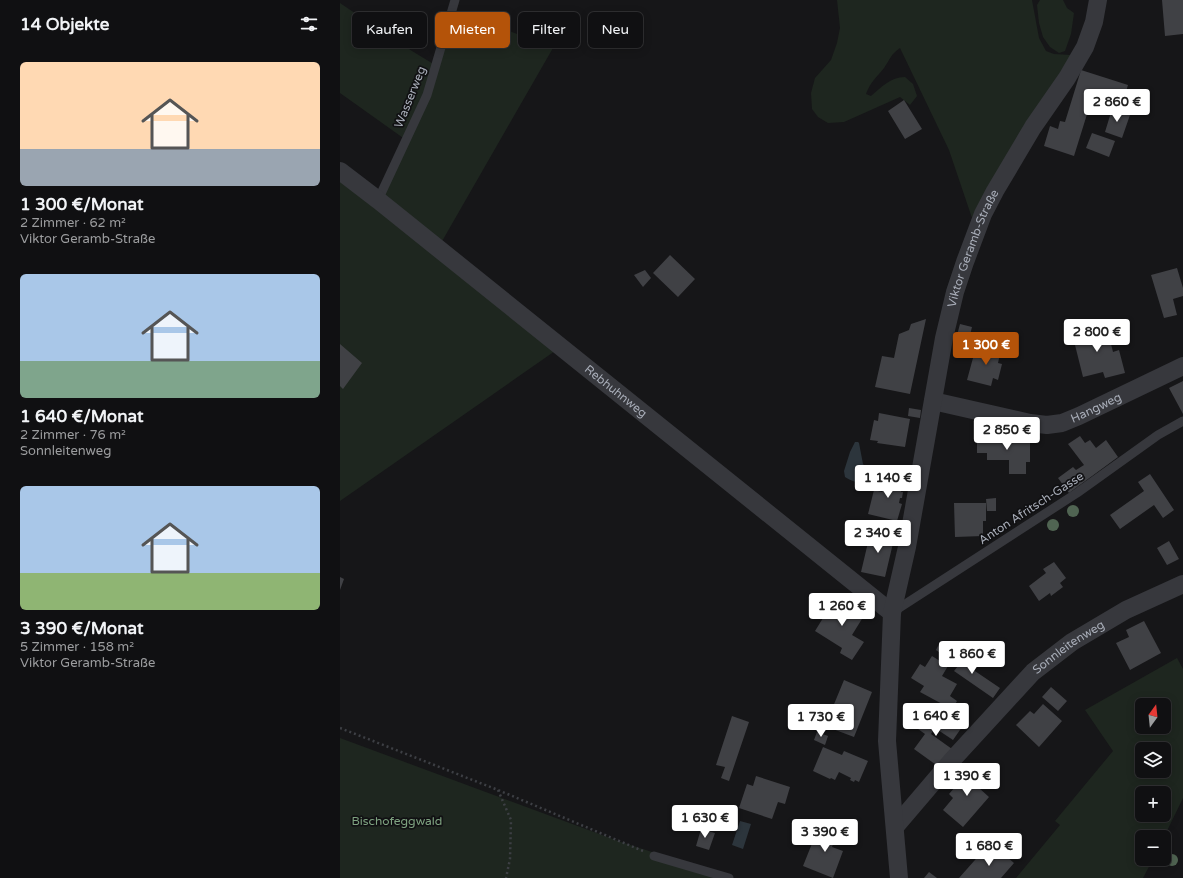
<!DOCTYPE html>
<html lang="de">
<meta charset="utf-8">
<style>
:root{--surface:#101012;--page:#1e1e20;--text:#f1f3f6;--muted:#9c9d9f;--line:#303032;--accent:#b45309}
body{margin:0;font-family:"Varela Round",sans-serif;background:var(--page);color:var(--text);height:100vh;display:flex;flex-direction:column;font-size:15px;white-space:nowrap}
*{box-sizing:border-box;margin:0}
p{font-size:13px;color:var(--muted)}
.icon{flex:none;width:22px;height:22px;fill:none;stroke:currentColor;stroke-width:2;stroke-linecap:round;stroke-linejoin:round}
.map{position:relative;flex:1;overflow:hidden}
.details{display:flex;flex-direction:column;background:var(--surface);width:340px}
.details>*{flex:none}
.guide{position:absolute;left:12px;top:12px;width:380px;height:36px;display:flex;gap:8px}
.needle{width:26px;rotate:15deg}
.fabs{position:absolute;left:795px;top:698px;display:grid;gap:8px}
.fabs a{display:grid;place-items:center;width:36px;height:36px;border-radius:6px;background:var(--surface);box-shadow:0 2px 10px #0003,0 0 0 1px var(--line);font-size:20px}
.price{position:absolute;translate:-50% -34px;padding:0 9px;border-radius:4px;background:#fff;color:#222;font-size:13px;line-height:26px;filter:drop-shadow(0 1px 2px #0008)}
.price::after{content:'';position:absolute;left:50%;top:24px;width:12px;height:9px;margin-left:-6px;background:inherit;clip-path:polygon(0 0,100% 0,50% 100%)}
.price.on{background:var(--accent);color:#fff}
ul{padding:0;list-style:none}
li{display:grid;align-content:center;gap:8px;height:212px;padding:0 20px}
li span{display:grid;place-items:center;height:124px;border-radius:6px;color:#555}
li>.icon{margin-inline-start:auto}
span .icon{width:72px;height:72px;fill:#fffc;stroke-width:1}
li b{font-size:17px}
h2{display:flex;justify-content:space-between;align-items:center;height:48px;padding:0 20px;font-size:17px}
.chip{padding:0 14px;border-radius:6px;background:var(--surface);box-shadow:0 2px 10px #0003,0 0 0 1px var(--line);font-size:14px;line-height:36px}
.chip.on{background:var(--accent);color:#fff}
main{display:flex;flex:1;min-height:0}
.map>svg:first-child{display:block}
.green{fill:#1e261f;fill-rule:evenodd}
.water{fill:#2c353c}
.building{fill:#404145}
.lines{fill:none;stroke-linecap:round;stroke-linejoin:round}
.path{stroke:#3d3f44;stroke-width:2.5;stroke-dasharray:2 3;stroke-linecap:butt}
.service{stroke:#37383d;stroke-width:9}
.minor{stroke:#37383d;stroke-width:18}
.tree{fill:#506452}
.labels{text-anchor:middle;stroke-width:3.5;stroke-linejoin:round;paint-order:stroke}
.street-label{font-size:12px;fill:#a8adb8;stroke:#111113}
.park-label{font-size:12px;fill:#7fa381;stroke:#111113}
</style>
<main>
<section class="details">
<h2>14 Objekte<svg class="icon" aria-label="filters" viewBox="0 0 24 24"><path d="M4 7h16M4 17h16"/><circle cx="9" cy="7" r="2"/><circle cx="15" cy="17" r="2"/></svg></h2>
<ul>
<li><span style="background:linear-gradient(#ffd9b3 70%,#9aa5b1 0)"><svg class="icon" aria-label="home" viewBox="0 0 24 24"><path d="M3 11l9-7 9 7M6 9v11h12V9"/></svg></span><div><b>1 300 €/Monat</b><p>2 Zimmer · 62 m²</p><p>Viktor Geramb-Straße</p></div></li>
<li><span style="background:linear-gradient(#a9c7e8 70%,#7fa58c 0)"><svg class="icon" aria-label="home" viewBox="0 0 24 24"><path d="M3 11l9-7 9 7M6 9v11h12V9"/></svg></span><div><b>1 640 €/Monat</b><p>2 Zimmer · 76 m²</p><p>Sonnleitenweg</p></div></li>
<li><span style="background:linear-gradient(#a9c7e8 70%,#8fb573 0)"><svg class="icon" aria-label="home" viewBox="0 0 24 24"><path d="M3 11l9-7 9 7M6 9v11h12V9"/></svg></span><div><b>3 390 €/Monat</b><p>5 Zimmer · 158 m²</p><p>Viktor Geramb-Straße</p></div></li>
</ul>
</section>
<div class="map">
<svg width="843" height="878" viewBox="0 0 843 878">
<rect width="100%" height="100%" fill="#161618"/>
<path class="green" d="M497 0H692L699 38 706 51 714 54 731 55 632 218 609 150 560 48C550 55 551 58 544 68 536 78 531 81 526 94L531 96C542 87 550 77 565 77L573 84 577 96 570 105 560 97 504 122 488 123 478 117 472 109 471 93 475 78 491 60 497 43 500 28Z
M700 0H723L727 8 734 13 731 34 725 51 719 53 710 47 703 37 699 23 697 5Z
M0 3 59 43 95 65 112 9 213 48 101 243 40 194 66 140 0 93Z
M0 180 215 351 0 501Z
M837 658 843 669V798L824 837H802V859H813L803 878H676L720 825 715 821 773 751 745 710ZM802 705H824V727H802ZM802 749H824V771H802ZM802 793H824V815H802Z
M0 738 281 842 393 878H0Z"/>
<path class="water" d="M515 442H518L519 443 523 464 529 471V476L527 480C517 484 514 482 505 477L504 471 510 452Z
M400 821 411 824 403 849 392 845Z"/>
<path class="building" d="M822 0H843V34L825 36Z
M741 70 788 85 782 105 753 95 734 156 704 146 710 126 718 129 720 121 725 122Z
M564 100 582 129 565 139 548 111Z
M772 109 790 115 782 138 765 132Z
M752 133 775 141 769 157 746 148Z
M330 255 355 279 338 297 313 273Z
M837 268 843 288V296L833 299 837 315 824 318 811 275Z
M305 270 311 278 303 287 294 275Z
M586 319 570 394 535 387 542 356 554 358 559 334 569 330 571 324Z
M620 324 632 327 628 343 616 339Z
M766 324 773 352 779 350 785 373 765 378 763 372 743 377 732 333Z
M0 344 22 363 3 389 0 386Z
M661 346 668 348 666 356 660 354 658 363 662 364 658 380 653 378 651 386 627 380 636 347 659 353Z
M843 381V414L829 388Z
M569 408 581 410 580 418 568 416Z
M539 413 570 419 565 447 537 443 538 441 530 440 534 420 538 421Z
M677 433V439H690V462H686V474H669V460H647V453H637V441H647V434Z
M740 436 745 443 750 440 756 448 766 440 778 457 729 493 718 478 733 467 736 470 744 465 728 444Z
M547 472 561 475 560 481 564 482 561 492H563L562 498H560L559 503 562 504 557 521 528 514 534 490 542 492Z
M810 474 834 510 823 518 814 505 780 529 770 515 804 491 798 482Z
M656 498V511H647L646 499Z
M614 503H646V521H643V536L615 537Z
M534 529 552 534 551 539H554L545 577 521 572 530 534H533Z
M829 541 839 559 827 565 817 548Z
M714 562 726 578 720 583 723 587 711 596 710 593 699 601 689 586 706 573 703 569Z
M0 577 4 579 0 590Z
M496 597 525 614 512 635 524 642 512 660 500 653 502 648 475 631Z
M804 621 821 653 790 670 776 643 789 637 786 630Z
M598 646 660 688 653 698 614 671 618 666 596 650Z
M592 656 608 666 602 676 617 684 610 696 617 701 613 708 605 703 604 705 580 692 584 686 571 678 580 664 585 667Z
M504 680 532 692 514 737 485 726Z
M711 687 727 701 718 711 702 697Z
M703 704 722 721 699 747 676 725 690 711 694 714Z
M584 712 596 721 602 713 622 727 613 740 595 728 591 734 612 749 599 767 574 749 585 734 574 726Z
M392 716 409 722 389 781 381 778 385 767 376 765Z
M477 732 488 736 485 745 474 740Z
M483 747 502 755 504 751 528 761 519 782 515 780 514 782 510 780 511 778 499 772 495 780 491 778 490 779 473 771Z
M634 765 648 777 639 788 649 797 623 827 603 810 613 798 609 794Z
M416 776 450 787 445 804 438 802 432 819 399 808 407 784 413 786Z
M485 823 499 828 492 847 503 851 493 878 463 866 473 841 477 843Z
M361 829 375 833 369 850 356 846Z
M658 849 674 863 661 878H619L642 852 650 858Z
M589 872 597 878H584Z"/>
<g class="lines">
<path class="path" d="M0 728 158 790 303 851
M158 790 171 820 170 859 166 878"/>
<path class="service" d="M38 200 87 95 115 0
M553 612 737 493 818 435 843 421
M314 856 389 878"/>
<g class="minor">
<path id="s1" d="M0 171 38 200 552 613"/>
<path id="s2" d="M593 401 690 423 707 425 722 423 739 416 843 366"/>
<path id="s3" d="M555 827 613 759 693 672 732 642 786 610 843 584"/>
<path id="s4" d="M559 878 547 741 552 613 567 547 604 338 615 292 625 262 643 214 655 191 693 127 727 78 738 59 745 47 754 22 758 0"/>
</g>
</g>
<g class="tree">
<circle cx="733" cy="511" r="6"/>
<circle cx="713" cy="525" r="6"/>
<circle cx="832" cy="860" r="6"/>
</g>
<g class="labels">
<g class="street-label">
<text transform="translate(70 97) rotate(-68)" y="4">Wasserweg</text>
<text dy="4" stroke="none"><textPath href="#s4" startOffset="640">Viktor Geramb-Straße</textPath></text>
<text dy="4" stroke="none"><textPath href="#s1" startOffset="353">Rebhuhnweg</textPath></text>
<text dy="4" stroke="none"><textPath href="#s2" startOffset="169">Hangweg</textPath></text>
<text transform="translate(691 508) rotate(-33)" y="4">Anton Afritsch-Gasse</text>
<text dy="4" stroke="none"><textPath href="#s3" startOffset="251">Sonnleitenweg</textPath></text>
</g>
<g class="park-label">
<text x="57" y="825">Bischofeggwald</text>
</g>
</g>
</svg>
<div class="fabs">
<a><svg class="needle" viewBox="-14 -14 28 28"><path d="M0-13l5 13h-10z" fill="#e53935"/><path d="M0 13l5-13h-10z" fill="#9c9d9f"/></svg></a>
<a><svg class="icon" aria-label="layers" viewBox="0 0 24 24"><path d="M12 4l9 5-9 5-9-5zM3 14l9 5 9-5"/></svg></a>
<a>+</a>
<a>−</a>
</div>
<b class="price" style="left:777px;top:123px">2 860 €</b>
<b class="price" style="left:757px;top:353px">2 800 €</b>
<b class="price on" style="left:646px;top:366px">1 300 €</b>
<b class="price" style="left:667px;top:451px">2 850 €</b>
<b class="price" style="left:548px;top:499px">1 140 €</b>
<b class="price" style="left:538px;top:554px">2 340 €</b>
<b class="price" style="left:502px;top:627px">1 260 €</b>
<b class="price" style="left:632px;top:675px">1 860 €</b>
<b class="price" style="left:596px;top:737px">1 640 €</b>
<b class="price" style="left:481px;top:738px">1 730 €</b>
<b class="price" style="left:627px;top:797px">1 390 €</b>
<b class="price" style="left:365px;top:839px">1 630 €</b>
<b class="price" style="left:485px;top:853px">3 390 €</b>
<b class="price" style="left:649px;top:867px">1 680 €</b>
<div class="guide">
<a class="chip">Kaufen</a>
<a class="chip on">Mieten</a>
<a class="chip">Filter</a>
<a class="chip">Neu</a>
</div>
</div>
</main>
